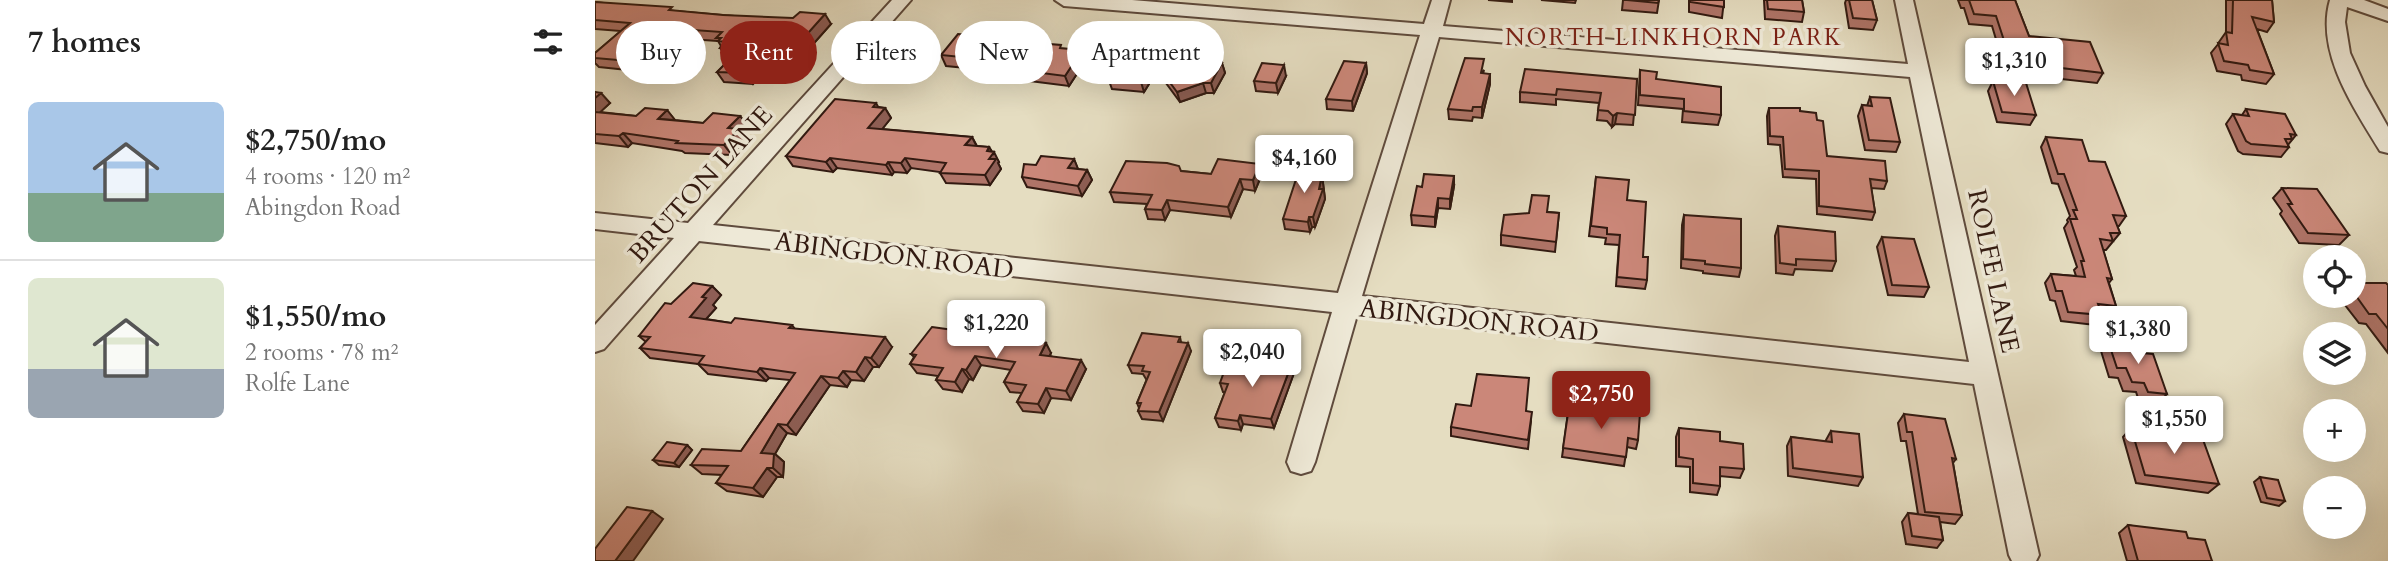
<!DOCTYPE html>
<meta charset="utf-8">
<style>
:root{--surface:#fff;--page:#f2f2f2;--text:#222;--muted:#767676;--line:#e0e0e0;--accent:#8f2418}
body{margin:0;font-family:Cardo,serif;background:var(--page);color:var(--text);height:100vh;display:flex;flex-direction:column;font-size:26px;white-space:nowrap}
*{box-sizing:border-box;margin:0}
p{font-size:23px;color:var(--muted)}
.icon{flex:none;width:38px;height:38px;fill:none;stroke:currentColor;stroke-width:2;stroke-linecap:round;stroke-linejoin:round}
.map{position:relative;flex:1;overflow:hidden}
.panel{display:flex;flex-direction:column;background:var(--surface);width:595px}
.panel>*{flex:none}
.banner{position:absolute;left:21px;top:21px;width:665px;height:63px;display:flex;gap:14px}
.fabs{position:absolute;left:1708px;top:245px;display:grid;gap:14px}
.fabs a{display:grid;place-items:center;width:63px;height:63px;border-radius:50%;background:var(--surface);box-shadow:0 7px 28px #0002;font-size:35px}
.price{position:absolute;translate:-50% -60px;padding:0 16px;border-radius:7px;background:#fff;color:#222;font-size:23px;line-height:46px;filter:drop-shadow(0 2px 4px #0008)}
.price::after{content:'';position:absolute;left:50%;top:42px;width:21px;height:16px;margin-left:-10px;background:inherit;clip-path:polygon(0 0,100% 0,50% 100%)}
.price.on{background:var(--accent);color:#fff}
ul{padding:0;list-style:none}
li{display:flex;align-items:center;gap:21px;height:175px;padding:0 28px}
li+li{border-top:2px solid var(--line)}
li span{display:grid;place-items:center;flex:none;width:196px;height:140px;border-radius:10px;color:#555}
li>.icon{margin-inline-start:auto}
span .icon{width:84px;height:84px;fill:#fffc;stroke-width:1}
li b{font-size:30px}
h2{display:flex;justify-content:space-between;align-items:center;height:84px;padding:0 28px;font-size:30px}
.chip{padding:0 24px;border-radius:32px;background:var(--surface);box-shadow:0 7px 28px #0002;font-size:24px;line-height:63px}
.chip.on{background:var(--accent);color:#fff}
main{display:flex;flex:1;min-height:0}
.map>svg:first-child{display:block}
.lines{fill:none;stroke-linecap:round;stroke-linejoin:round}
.street-casing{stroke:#5f4b3d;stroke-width:4}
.street{fill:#eee9d7;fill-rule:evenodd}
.wall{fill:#af7468;stroke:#321a11;stroke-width:2}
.shaded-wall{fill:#8e5e55;stroke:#321a11;stroke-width:2}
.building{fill:#cb8779;stroke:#321a11;stroke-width:2}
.labels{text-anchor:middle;stroke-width:7;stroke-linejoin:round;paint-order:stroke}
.far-neighbourhood-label{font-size:23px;letter-spacing:2px;fill:#7a1f14;stroke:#eee9d7}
.street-label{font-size:26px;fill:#321a11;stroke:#eee9d7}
</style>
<main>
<section class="panel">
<h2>7 homes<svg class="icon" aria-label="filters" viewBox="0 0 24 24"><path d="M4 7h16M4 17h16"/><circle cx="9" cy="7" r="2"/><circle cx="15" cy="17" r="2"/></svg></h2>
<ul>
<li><span style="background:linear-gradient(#a9c7e8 65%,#7fa58c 0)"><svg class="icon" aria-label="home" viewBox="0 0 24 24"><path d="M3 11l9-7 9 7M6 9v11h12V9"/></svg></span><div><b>$2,750/mo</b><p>4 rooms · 120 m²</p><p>Abingdon Road</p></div></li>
<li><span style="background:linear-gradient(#dfe7d0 65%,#9aa5b1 0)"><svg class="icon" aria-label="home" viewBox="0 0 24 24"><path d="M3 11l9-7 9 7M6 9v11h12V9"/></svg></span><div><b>$1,550/mo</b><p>2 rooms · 78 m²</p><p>Rolfe Lane</p></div></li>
</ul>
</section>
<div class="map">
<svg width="1793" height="561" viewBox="0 0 1793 561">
<rect width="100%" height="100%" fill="#e5ddc1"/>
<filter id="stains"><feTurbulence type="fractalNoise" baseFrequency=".00286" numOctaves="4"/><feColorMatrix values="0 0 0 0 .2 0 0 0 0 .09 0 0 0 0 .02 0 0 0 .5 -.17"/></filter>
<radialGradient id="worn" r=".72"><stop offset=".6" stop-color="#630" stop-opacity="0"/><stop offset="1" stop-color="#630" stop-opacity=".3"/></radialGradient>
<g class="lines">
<defs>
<path id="street" d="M297 0H316L118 225 743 293 825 35 469 6 460 0H537L829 24 837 0H855L848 26 1313 64 1300 0H1318L1444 555 1441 561H1417L1414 555 1379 384 762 315 720 462 716 471 706 474 696 471 692 462 737 312 104 241 9 349 0 352V325L79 238 0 229V213L93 223ZM844 37 1315 77 1374 362 767 296Z
M1735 0H1769L1793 9V21L1752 7 1750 22 1755 53 1770 86 1793 127V153L1785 151C1759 108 1720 52 1735 0Z"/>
</defs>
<use href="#street" class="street-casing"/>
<use href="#street" class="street"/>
</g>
<path class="wall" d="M893 0H917V2Z
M946 0H981L980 3Z
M1028 0H1064L1062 13 1027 10Z
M1094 0H1129L1127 18 1094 12Z
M1169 0H1207L1209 12 1207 22 1170 19Z
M1251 0H1277L1282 20 1278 30 1254 28 1250 3Z
M1363 0H1420L1434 36 1508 73 1502 83 1411 73 1397 26 1374 24 1369 8H1366Z
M1631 0H1677L1679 22 1672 32 1662 29 1679 74 1671 84 1647 80 1646 75 1622 71 1616 53 1624 43V42L1631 32Z
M0 2 80 11 236 24 205 59 200 62 178 60 158 84 129 82 122 72 136 58H132L125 48 126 46 123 41 79 38 42 71 4 67 0 63V53L26 31 0 29Z
M407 38 411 48 398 64 385 63 381 69 351 66 346 55Z
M468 49 487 50 491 60 474 86 427 80 423 70Z
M564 50 565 56 626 60 630 73 619 93H611L585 102 562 71 549 92 517 89 513 78 515 76 506 75 502 65Z
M771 63 772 73 758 111 732 109 731 99Z
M889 70 888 74H895V84L887 118 878 117 877 121 854 119 853 109Z
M1045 70 1126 115 1123 125 1087 122 1088 109 1043 105Z
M691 76 683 93 661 91 659 81Z
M1042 79 1038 125 1020 124 1017 127 1012 121 1002 120 1004 103 961 99V105L925 102V92Z
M1398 81 1441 115 1435 125 1402 122 1393 91Z
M0 92 15 103 5 112 41 116 72 110 80 120 108 123 145 116 153 126 147 133 152 140 137 155 90 153 87 151 37 143 33 147 0 143Z
M1275 97 1305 142 1301 152 1270 150 1263 116 1267 105 1272 106Z
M284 107 290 108 296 118 287 129 377 137 382 146 394 147 404 162 403 163 406 169 395 185 351 183 345 173V172L316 168 312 173 299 172 297 175 242 168 238 172 198 166 191 156Z
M1174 108 1205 111 1222 120 1232 156 1292 181 1289 189 1276 188 1280 212 1277 220 1222 214 1221 179 1188 177 1185 145 1173 144 1172 116Z
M1651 109 1701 135 1693 145 1694 147 1686 157 1648 154 1643 151 1631 124 1638 114 1647 115Z
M1451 137 1494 161 1531 216 1524 226H1522L1525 233 1511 250H1508L1517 279 1514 283 1521 306 1514 315 1507 314V315L1500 325 1466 321 1460 301 1455 300 1450 283 1456 274 1481 276 1479 270 1482 267 1469 228 1473 222 1472 220 1475 216 1463 184 1457 183 1446 147Z
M479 159 483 169 492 170 497 180 487 196 432 187 427 177 441 165Z
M722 166 724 174 727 175 730 199 720 227H717L715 232 690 229 688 219Z
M586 171 616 174H667L660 191 648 189 636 217 575 210 570 220 553 219 550 209 552 204 519 202 515 192Z
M1001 177 1032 200 1048 257 1052 280 1050 289 1021 286 1024 245 1010 244 1011 238 994 236Z
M859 186 855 209 843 208 840 227 817 225 816 215Z
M1687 188 1754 235 1744 245 1704 243 1685 214 1687 211 1678 198Z
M953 212 964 213 960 252 906 245V235Z
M1089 215 1146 268 1144 277 1108 273V271L1086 268 1087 225Z
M1183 226 1241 261 1237 271 1200 269 1198 275 1181 273 1180 236Z
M1287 237 1334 287 1329 297 1293 295 1282 247Z
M1759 283 1793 285V353L1771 324 1764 323 1743 296H1759Z
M117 286 126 295 118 305 121 308 111 319 136 323 197 325 200 329 297 347 284 367H278L269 381 256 380 252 387 235 385 201 435 192 433 180 454 189 462 188 477H182L168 497 132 491 121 483 127 475 107 474 96 465 146 451 195 380 174 378 171 381 113 374 103 364 55 358 45 348 51 342 44 336Z
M585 337 586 342 596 351 568 421 547 419 543 411 544 408 542 403 552 379H551L548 374 537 373 533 365Z
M1513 341 1547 353 1572 394 1564 403 1544 401 1541 392 1528 391 1523 378 1514 377 1506 351Z
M456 353 455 356 491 369 476 400 456 398 449 413 428 411 422 402 427 393 415 392 409 382 416 370 386 365 378 380 374 379 367 392 348 389 341 380 343 376 322 373 315 364 319 357 316 354Z
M699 373 679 428 648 424 646 430 624 427 620 418 630 392H628L625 383Z
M974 406 1043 440 1041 449 1032 447 1029 466 967 457Z
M931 411 936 421 933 449 856 436V427Z
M1309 414 1361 459 1358 463 1367 515 1360 524 1345 522 1348 540 1342 548 1311 544 1307 522 1313 513 1323 514 1311 441H1306L1303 423Z
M1084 428 1125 441 1149 469 1145 478 1125 476V486L1122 495 1095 492V467L1081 466V437Z
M1536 428 1624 484 1613 493 1541 483 1528 437Z
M1236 431 1268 477 1263 486 1193 476 1192 446 1196 437 1231 442V440Z
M92 445 97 450 84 467 64 465 58 460Z
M1665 477 1690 501 1684 506 1666 502 1659 482Z
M1533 525 1593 538 1617 561H1532L1524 533Z"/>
<path class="shaded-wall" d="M230 14 236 24 205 59 200 62 194 52Z
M71 28 79 38 42 71 34 61Z
M407 38 411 48 398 64 394 54Z
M171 50 178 60 158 84 150 73Z
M487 50 491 60 474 86 470 76Z
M380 53 385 63 381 69 376 58Z
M626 60 630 73 619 93 616 83Z
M559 61 562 71 549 92 546 82Z
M771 63 772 73 758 111 757 101Z
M689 65 691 76 683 93 681 83Z
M895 74V84L887 118V107Z
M608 83 611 93 585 102 582 92Z
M6 93 15 103 0 117V98Z
M281 103 286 112 290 108 296 118 280 138 273 128 278 107Z
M72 110 80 120 63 119Z
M1022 113 1020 124 1017 127 1018 116Z
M145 116 153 126 147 133 152 140 137 155 129 145 133 128Z
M28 133 37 143 33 147 24 136Z
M377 137 382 147 370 145Z
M394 147 398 154 399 152 404 162 403 163 406 169 395 185 390 175 392 151Z
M235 158 242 168 238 172 231 162Z
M310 158 316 168 312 173 306 163Z
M479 159 483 169 473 168Z
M293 162 299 172 297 175 291 165Z
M665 164 667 174 660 191 658 180Z
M492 170 497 180 487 196 483 186Z
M727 175 730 199 720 227 718 217Z
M859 176V186L855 209V199Z
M645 179 648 189 636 217 633 207Z
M843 198V208L840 227V217Z
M572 200 575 210 570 220 567 210Z
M714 217 717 227 715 232 713 222Z
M117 286 126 295 118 305 121 308 104 327 95 317 107 297Z
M290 337 297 347 284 367 276 358Z
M451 343 456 353 450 364 445 355Z
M593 343 596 351 568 421 564 412Z
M380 356 386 365 378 380 371 370Z
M270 357 278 367 269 381 261 372Z
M486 360 491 369 476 400 471 391Z
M697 363 699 373 679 428 676 419Z
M165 368 174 378 171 381 162 372Z
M367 369 374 379 367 392 360 382Z
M248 371 256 380 252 387 243 378Z
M226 376 235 385 201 435 192 425Z
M451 388 456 398 449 413 443 404Z
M645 415 648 424 646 430 643 421Z
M183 424 192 433 180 454 189 462 188 477 178 468 166 453Z
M92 445 97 450 84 467 79 463Z
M172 468 182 477 168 497 158 488Z
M57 511 68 519 38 561H20Z"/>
<path class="building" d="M1032 0H1064L1063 3Z
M1095 0H1129V7L1095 2Z
M1172 0H1207L1209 12 1173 9Z
M1254 0H1277L1282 20 1258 18Z
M1374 0H1420L1434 36 1495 42 1508 73 1416 62 1401 16 1379 14Z
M1638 0H1677L1679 22 1657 17 1679 74 1655 70 1653 65 1629 61 1623 43 1633 45 1631 32 1637 33Z
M0 2 77 7 74 10 128 15 198 18 205 12 230 14 199 49 194 52 171 50 150 73 122 72 144 50 125 48 131 42 123 41 126 38H121L127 32 71 28 34 61 0 58V53L35 23 0 20Z
M363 34 407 38 394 54 380 53 376 58 346 55Z
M442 43 466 45 465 48 487 50 470 76 423 70Z
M516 44 564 50 560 55 626 60 624 63H627L616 83H608L582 92 559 61 546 82 513 78 520 67 502 65Z
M870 58 889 59 886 73 895 74 887 107H878L877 111 853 109Z
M749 61 771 63 757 101 731 99Z
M667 63 689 65 681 83 659 81Z
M930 69 1042 79 1040 115 1022 113 1018 116 1013 111 1003 110 1006 93 962 89 961 95 925 92Z
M1045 70 1062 72 1061 79 1126 87V115L1089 111V99L1045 95Z
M1398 81 1431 83 1441 115 1407 112Z
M0 92 6 93 0 98Z
M1275 97 1295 98 1305 142 1274 140 1267 105 1277 106Z
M240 99 281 103 278 107 290 108 273 128 377 137 370 145 394 147 392 151 399 152 394 159H401L390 175 345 173 351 163 310 158 306 163 293 162 291 165 235 158 231 162 191 156Z
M50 108 72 110 63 119 108 123 118 113 145 116 133 128 144 129 129 145 81 143 83 141 28 133 24 136 0 134V112L41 116Z
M1174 108H1205V111L1221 113 1222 120 1228 121 1232 156 1290 161 1292 181 1275 179 1280 212 1224 206V171L1190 169 1188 137 1175 136Z
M1651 109 1690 114 1701 135 1695 134 1697 139H1690L1694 147 1656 144 1651 141 1638 114 1654 116Z
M1451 137 1487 140 1494 161 1510 162 1531 216 1518 215 1525 233H1515L1518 241 1505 239 1517 279 1512 278 1521 306 1503 304 1507 315 1473 312 1467 291H1461L1456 274 1490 277 1486 261H1489L1475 219H1482L1478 210H1482L1469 174H1463Z
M446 156 479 159 473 168 492 170 483 186 427 177 429 164 441 165Z
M623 159 665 164 658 180 645 179 633 207 572 200 567 210 550 209 557 195 515 192 531 161 572 163 584 166 586 171 616 174Z
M706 164 722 166 719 174 727 175 724 189H728L718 217H714L713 222 688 219Z
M829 174 859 176 855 199 843 198 840 217 816 215 822 186 827 187Z
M1001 177 1034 180 1032 200 1051 202 1048 257H1053L1052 280 1022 277 1025 235 1012 234V228L996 226Z
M1687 188 1722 189 1754 235 1713 233 1693 204H1697Z
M937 195 954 196 952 212 964 213 961 242 906 235 909 215 934 213Z
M1089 215 1146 219V268L1110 264V261L1088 259Z
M1183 226 1240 232 1241 261 1201 259V265L1185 263Z
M1287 237 1319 239 1334 287 1297 285Z
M98 283 117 286 107 297 111 298 95 317 136 323 140 318 197 325 194 328 290 337 276 358 270 357 261 372 248 371 243 378 226 376 192 425 183 424 166 453 179 454 178 468H172L158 488 121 483 133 466 96 465 107 449 146 451 200 373 165 368 162 372 103 364 109 356 45 348 55 337 44 336 70 303 76 304Z
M1759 283H1791L1793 285V329L1781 314H1774L1759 293Z
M337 327 451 343 445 355 486 360 471 391 451 388 443 404 422 402 431 385 409 382 420 362 380 356 371 370 367 369 360 382 341 380 348 368 315 364 321 355 316 354Z
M547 333 585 337 583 342 593 343 564 412 543 411 546 403H542L555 372 547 371 549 366 533 365Z
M1513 341 1543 344 1547 353 1558 354 1572 394 1553 392 1549 383 1537 382 1531 368H1522Z
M634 358 662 363H697L676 419 645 415 643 421 620 418 633 384 625 383Z
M882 374 934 378 931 411 937 412 933 440 856 427 861 404 876 406Z
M974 406 1017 412V409L1045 413 1043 440 1033 438 1031 457 968 448Z
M1309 414 1350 419 1361 459 1357 458 1367 515 1330 512 1317 432H1312Z
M1084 428 1125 432V441L1148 444 1149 469 1125 467V486L1098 483V459L1084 457Z
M1536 428 1607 437 1624 484 1550 475Z
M1236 431 1264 434 1268 477 1198 468 1196 437 1237 442Z
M72 442 92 445 79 463 58 460Z
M1665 477 1683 480 1690 501 1672 498Z
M32 507 57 511 20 561H0V549Z
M1313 513 1344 517 1348 540 1317 536Z
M1533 525 1591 532 1593 538 1610 540 1617 561H1543Z"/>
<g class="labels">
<g class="far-neighbourhood-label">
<text x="1079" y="45">NORTH LINKHORN PARK</text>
</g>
<g class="street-label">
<text transform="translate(105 184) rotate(-48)" y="9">BRUTON LANE</text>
<text transform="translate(299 255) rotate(7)" y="9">ABINGDON ROAD</text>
<text transform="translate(1399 271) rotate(78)" y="9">ROLFE LANE</text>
<text transform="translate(884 320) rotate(6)" y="9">ABINGDON ROAD</text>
</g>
</g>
<rect width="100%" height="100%" filter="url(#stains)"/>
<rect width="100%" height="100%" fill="url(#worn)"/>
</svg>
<div class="fabs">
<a><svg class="icon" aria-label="locate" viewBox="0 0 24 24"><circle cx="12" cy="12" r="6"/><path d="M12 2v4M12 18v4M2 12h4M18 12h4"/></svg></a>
<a><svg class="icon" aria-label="layers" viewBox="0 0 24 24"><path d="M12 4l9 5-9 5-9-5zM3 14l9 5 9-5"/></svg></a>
<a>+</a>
<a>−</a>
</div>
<b class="price" style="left:1419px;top:98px">$1,310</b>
<b class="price" style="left:709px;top:195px">$4,160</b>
<b class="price" style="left:401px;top:360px">$1,220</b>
<b class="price" style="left:1543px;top:366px">$1,380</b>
<b class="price" style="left:657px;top:389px">$2,040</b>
<b class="price on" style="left:1006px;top:431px">$2,750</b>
<b class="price" style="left:1579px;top:456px">$1,550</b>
<div class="banner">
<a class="chip">Buy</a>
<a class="chip on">Rent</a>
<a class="chip">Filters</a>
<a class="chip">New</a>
<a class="chip">Apartment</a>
</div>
</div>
</main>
